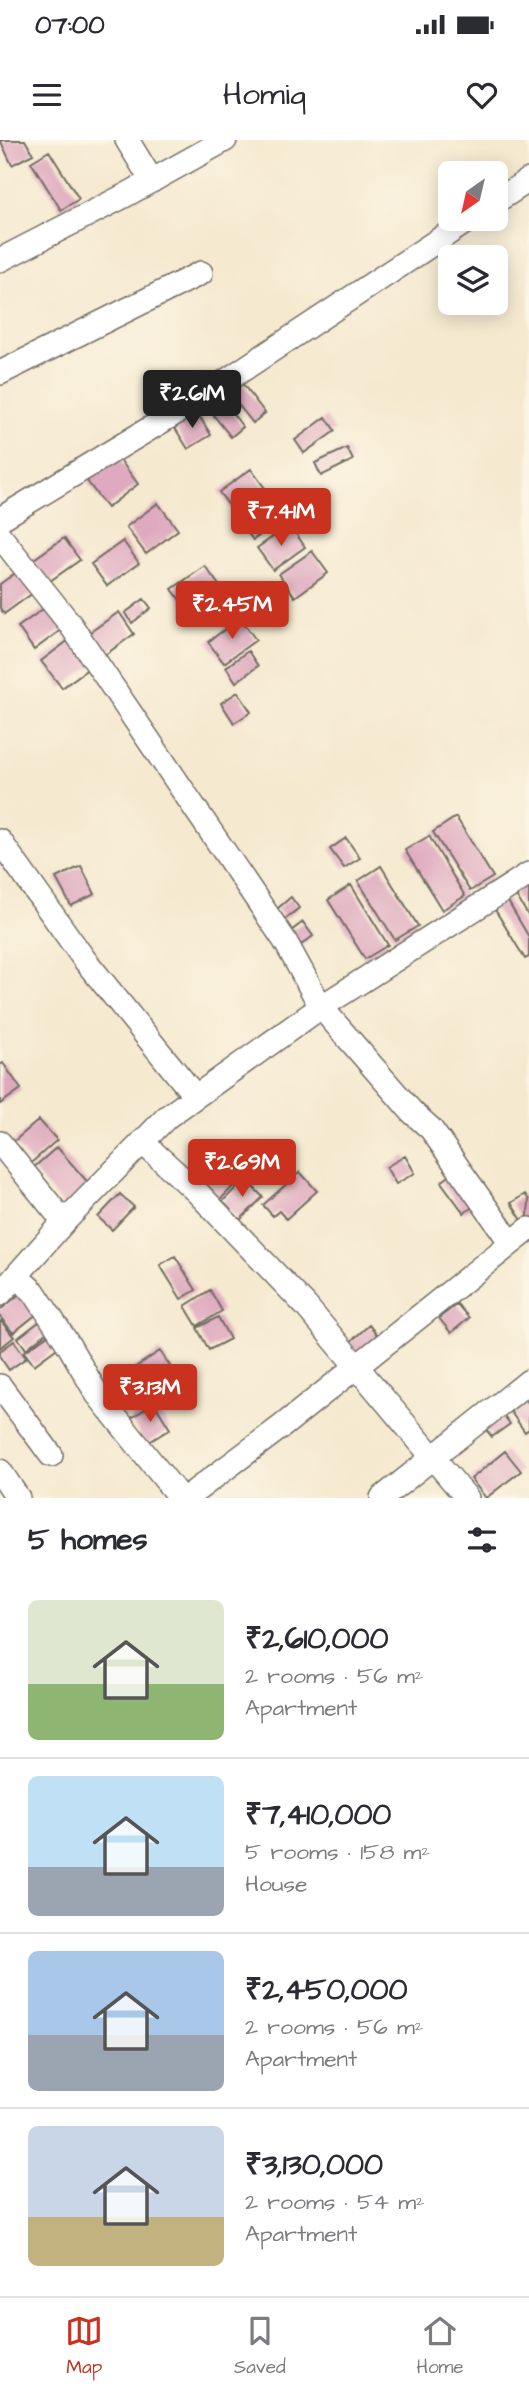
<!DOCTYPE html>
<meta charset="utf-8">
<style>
:root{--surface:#fff;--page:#f7f7f7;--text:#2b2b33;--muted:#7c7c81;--line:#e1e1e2;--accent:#c8321e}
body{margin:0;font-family:"Architects Daughter",sans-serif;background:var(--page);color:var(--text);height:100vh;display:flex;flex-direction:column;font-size:26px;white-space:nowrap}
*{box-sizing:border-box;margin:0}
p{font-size:23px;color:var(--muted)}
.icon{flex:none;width:38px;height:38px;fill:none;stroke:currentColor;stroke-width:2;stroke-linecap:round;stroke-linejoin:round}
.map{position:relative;height:1358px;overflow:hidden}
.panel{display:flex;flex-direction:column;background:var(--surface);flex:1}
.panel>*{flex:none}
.needle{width:46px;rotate:214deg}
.fabs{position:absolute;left:438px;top:21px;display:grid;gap:14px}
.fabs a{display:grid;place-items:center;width:70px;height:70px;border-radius:10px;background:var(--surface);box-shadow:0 4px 18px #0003;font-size:35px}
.price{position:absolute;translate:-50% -60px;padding:0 16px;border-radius:7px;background:var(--accent);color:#fff;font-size:23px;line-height:46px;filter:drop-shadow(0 2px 4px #0008)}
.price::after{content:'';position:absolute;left:50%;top:42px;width:21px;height:16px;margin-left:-10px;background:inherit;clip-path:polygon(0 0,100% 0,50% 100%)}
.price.active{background:#222;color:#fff}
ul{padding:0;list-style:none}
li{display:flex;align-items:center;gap:21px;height:175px;padding:0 28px}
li+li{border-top:2px solid var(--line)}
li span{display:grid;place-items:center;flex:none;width:196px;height:140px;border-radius:10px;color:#555}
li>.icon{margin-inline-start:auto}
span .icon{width:84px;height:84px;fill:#fffc;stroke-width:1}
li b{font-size:30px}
h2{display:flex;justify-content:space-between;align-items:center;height:84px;padding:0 28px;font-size:30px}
.status{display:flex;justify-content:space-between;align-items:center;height:49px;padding:0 35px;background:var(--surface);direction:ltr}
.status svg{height:19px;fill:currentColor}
header{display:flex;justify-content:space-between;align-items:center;height:91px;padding:0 28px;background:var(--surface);font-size:32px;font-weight:600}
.tab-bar{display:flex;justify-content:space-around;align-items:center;height:98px;border-top:2px solid var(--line);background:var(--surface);font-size:19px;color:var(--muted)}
.tab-bar a{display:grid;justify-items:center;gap:4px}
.tab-bar .active{color:var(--accent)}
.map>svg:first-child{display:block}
.building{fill:#dfaabf}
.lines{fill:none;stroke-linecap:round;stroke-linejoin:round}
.minor-casing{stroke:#726e64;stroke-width:26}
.minor{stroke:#fff;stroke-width:23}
</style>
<div class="status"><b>07:00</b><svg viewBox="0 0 49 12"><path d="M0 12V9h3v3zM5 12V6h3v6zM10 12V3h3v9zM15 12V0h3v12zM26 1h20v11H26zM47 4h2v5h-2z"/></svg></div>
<header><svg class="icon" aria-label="menu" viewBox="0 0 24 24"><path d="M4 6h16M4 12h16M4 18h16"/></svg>Homiq<svg class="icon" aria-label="heart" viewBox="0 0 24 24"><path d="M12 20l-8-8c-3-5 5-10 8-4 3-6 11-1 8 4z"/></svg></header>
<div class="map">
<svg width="529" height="1358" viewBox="0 0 529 1358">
<rect width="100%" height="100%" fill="#fcf5e5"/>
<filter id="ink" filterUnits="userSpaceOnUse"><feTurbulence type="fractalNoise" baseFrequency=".0143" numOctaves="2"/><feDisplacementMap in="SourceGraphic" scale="14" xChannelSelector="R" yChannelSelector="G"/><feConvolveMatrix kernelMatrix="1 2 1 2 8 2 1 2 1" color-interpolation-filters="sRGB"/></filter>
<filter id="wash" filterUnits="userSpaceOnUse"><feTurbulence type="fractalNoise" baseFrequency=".00686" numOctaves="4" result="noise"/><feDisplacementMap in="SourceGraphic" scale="28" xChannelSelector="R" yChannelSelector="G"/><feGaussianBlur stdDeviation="1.57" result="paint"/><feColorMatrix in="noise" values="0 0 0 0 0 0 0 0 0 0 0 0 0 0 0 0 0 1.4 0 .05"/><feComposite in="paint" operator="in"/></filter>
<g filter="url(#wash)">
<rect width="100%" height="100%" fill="#f5e9cf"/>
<g id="blocks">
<path class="building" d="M0 0H25L33 14 12 25Z
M49 11 79 59 61 70 31 22Z
M242 243 265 273 253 283 229 253Z
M220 257 243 287 231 297 207 267Z
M196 271 211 295 188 309 173 285Z
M326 277 335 291 304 313 295 300Z
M347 308 353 320 321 336 315 323Z
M118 317 138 344 107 368 87 341Z
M251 329 267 351 235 374 219 352Z
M270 355 286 376 253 400 237 378Z
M158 363 178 390 146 414 126 387Z
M290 385 305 407 273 430 257 408Z
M64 398 80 420 47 443 31 421Z
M123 401 139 423 107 446 91 424Z
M312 411 328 433 295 457 279 434Z
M205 426 221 448 188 471 172 449Z
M21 429 37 450 4 474 0 468V444Z
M144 459 151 468 132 483 125 473Z
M50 464 66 486 34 510 18 487Z
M119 472 134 494 102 517 86 495Z
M240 478 256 500 224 523 208 502Z
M73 497 93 525 62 548 41 521Z
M248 511 258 526 236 542 226 527Z
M238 552 251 572 234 583 221 563Z
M456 677 493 737 470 751 433 692Z
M429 696 465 756 442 770 405 710Z
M346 698 360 718 344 728 330 709Z
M81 726 95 754 71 766 56 738Z
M381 726 418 786 395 800 358 741Z
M526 744 529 749V777L514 752Z
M351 745 388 805 365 819 328 760Z
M291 757 299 768 285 779 277 769Z
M507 760 529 797V817L525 819 494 768Z
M303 782 313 796 301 805 291 791Z
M3 923 21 949 0 964V925Z
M39 980 57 1000 31 1023 13 1002Z
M57 1007 91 1046 65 1068 32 1029Z
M227 1014 246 1033 218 1062 199 1043Z
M405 1016 415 1033 396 1044 386 1027Z
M300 1032 317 1051 286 1079 279 1071 273 1076 263 1065Z
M455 1032 478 1063 464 1073 441 1042Z
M245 1039 263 1057 240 1080 222 1062Z
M120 1054 134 1067 112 1090 98 1077Z
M525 1054 529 1060 527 1088 511 1063Z
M175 1116 196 1150 181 1159 160 1125Z
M26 1149 43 1169 13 1193 0 1177V1170Z
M210 1150 222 1171 197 1186 185 1166Z
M457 1164 469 1178 451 1193 439 1178Z
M48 1175 56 1185 26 1209 18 1198Z
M218 1177 230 1199 209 1210 197 1188Z
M1 1181 14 1197 0 1208V1182Z
M369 1185 382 1201 361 1218 349 1203Z
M55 1190 64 1203 34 1225 24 1212Z
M14 1201 26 1218 9 1230 0 1217V1211Z
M160 1211 176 1235 123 1270 108 1245Z
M524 1257 529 1264V1289L525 1292 508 1268Z
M154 1263 170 1289 146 1304 130 1279Z
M502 1273 510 1284 492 1297 483 1286Z
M505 1311 521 1331 486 1358 471 1339Z"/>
</g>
</g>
<g filter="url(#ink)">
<use href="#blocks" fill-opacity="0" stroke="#726e64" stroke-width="2"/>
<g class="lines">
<defs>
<path id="minor" d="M127 0 152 41
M495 62 529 40
M0 120 128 54 225 0
M0 233 201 133
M0 379 197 260 470 79
M0 396 70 484 285 801 321 867 412 972 431 989 511 1103
M0 701 84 819 195 956
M142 1002 197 1052 305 1165 467 1358
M0 1003 64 1082
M16 1136 34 1152 68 1204 97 1254 180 1358
M0 1154 64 1082 167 977 321 867 529 734
M0 1246 51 1315
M0 1331 18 1358
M186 1358 281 1287 529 1089
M382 1358 529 1241"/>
</defs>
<use href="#minor" class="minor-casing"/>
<use href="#minor" class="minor"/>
</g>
</g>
</svg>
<div class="fabs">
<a><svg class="needle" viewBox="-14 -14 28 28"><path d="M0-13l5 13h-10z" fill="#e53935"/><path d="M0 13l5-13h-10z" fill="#7c7c81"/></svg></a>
<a><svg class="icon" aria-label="layers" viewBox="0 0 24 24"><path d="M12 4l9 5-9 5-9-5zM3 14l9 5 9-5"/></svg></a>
</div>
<b class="price active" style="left:192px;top:290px">₹2.61M</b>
<b class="price" style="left:281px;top:408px">₹7.41M</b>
<b class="price" style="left:232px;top:501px">₹2.45M</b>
<b class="price" style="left:242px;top:1059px">₹2.69M</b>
<b class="price" style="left:150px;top:1284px">₹3.13M</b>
</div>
<section class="panel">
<h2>5 homes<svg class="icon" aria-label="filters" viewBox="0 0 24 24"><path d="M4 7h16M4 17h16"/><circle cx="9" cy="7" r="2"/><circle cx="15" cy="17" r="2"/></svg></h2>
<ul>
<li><span style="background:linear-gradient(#dfe7d0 60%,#8fb573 0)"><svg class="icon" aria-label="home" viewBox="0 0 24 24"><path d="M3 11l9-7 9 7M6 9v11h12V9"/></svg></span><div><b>₹2,610,000</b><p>2 rooms · 56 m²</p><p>Apartment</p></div></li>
<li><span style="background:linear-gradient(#bfe0f5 65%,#9aa5b1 0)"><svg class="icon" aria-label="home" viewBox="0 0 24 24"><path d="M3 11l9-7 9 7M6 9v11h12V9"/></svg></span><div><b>₹7,410,000</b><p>5 rooms · 158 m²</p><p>House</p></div></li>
<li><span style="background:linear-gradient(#a9c7e8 60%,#9aa5b1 0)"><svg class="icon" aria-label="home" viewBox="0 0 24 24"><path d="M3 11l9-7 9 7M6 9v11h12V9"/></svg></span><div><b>₹2,450,000</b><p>2 rooms · 56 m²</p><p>Apartment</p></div></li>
<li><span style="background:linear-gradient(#c9d6e8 65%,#c2b280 0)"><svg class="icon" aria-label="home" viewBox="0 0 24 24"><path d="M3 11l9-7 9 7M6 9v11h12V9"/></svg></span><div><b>₹3,130,000</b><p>2 rooms · 54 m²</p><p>Apartment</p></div></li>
</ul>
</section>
<nav class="tab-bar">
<a class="active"><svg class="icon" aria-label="map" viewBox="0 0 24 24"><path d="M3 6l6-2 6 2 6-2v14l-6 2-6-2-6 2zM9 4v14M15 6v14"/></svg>Map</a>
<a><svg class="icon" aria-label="saved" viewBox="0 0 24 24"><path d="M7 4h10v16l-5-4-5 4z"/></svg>Saved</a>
<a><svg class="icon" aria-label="home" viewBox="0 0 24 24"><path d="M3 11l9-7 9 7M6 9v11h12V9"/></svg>Home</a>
</nav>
